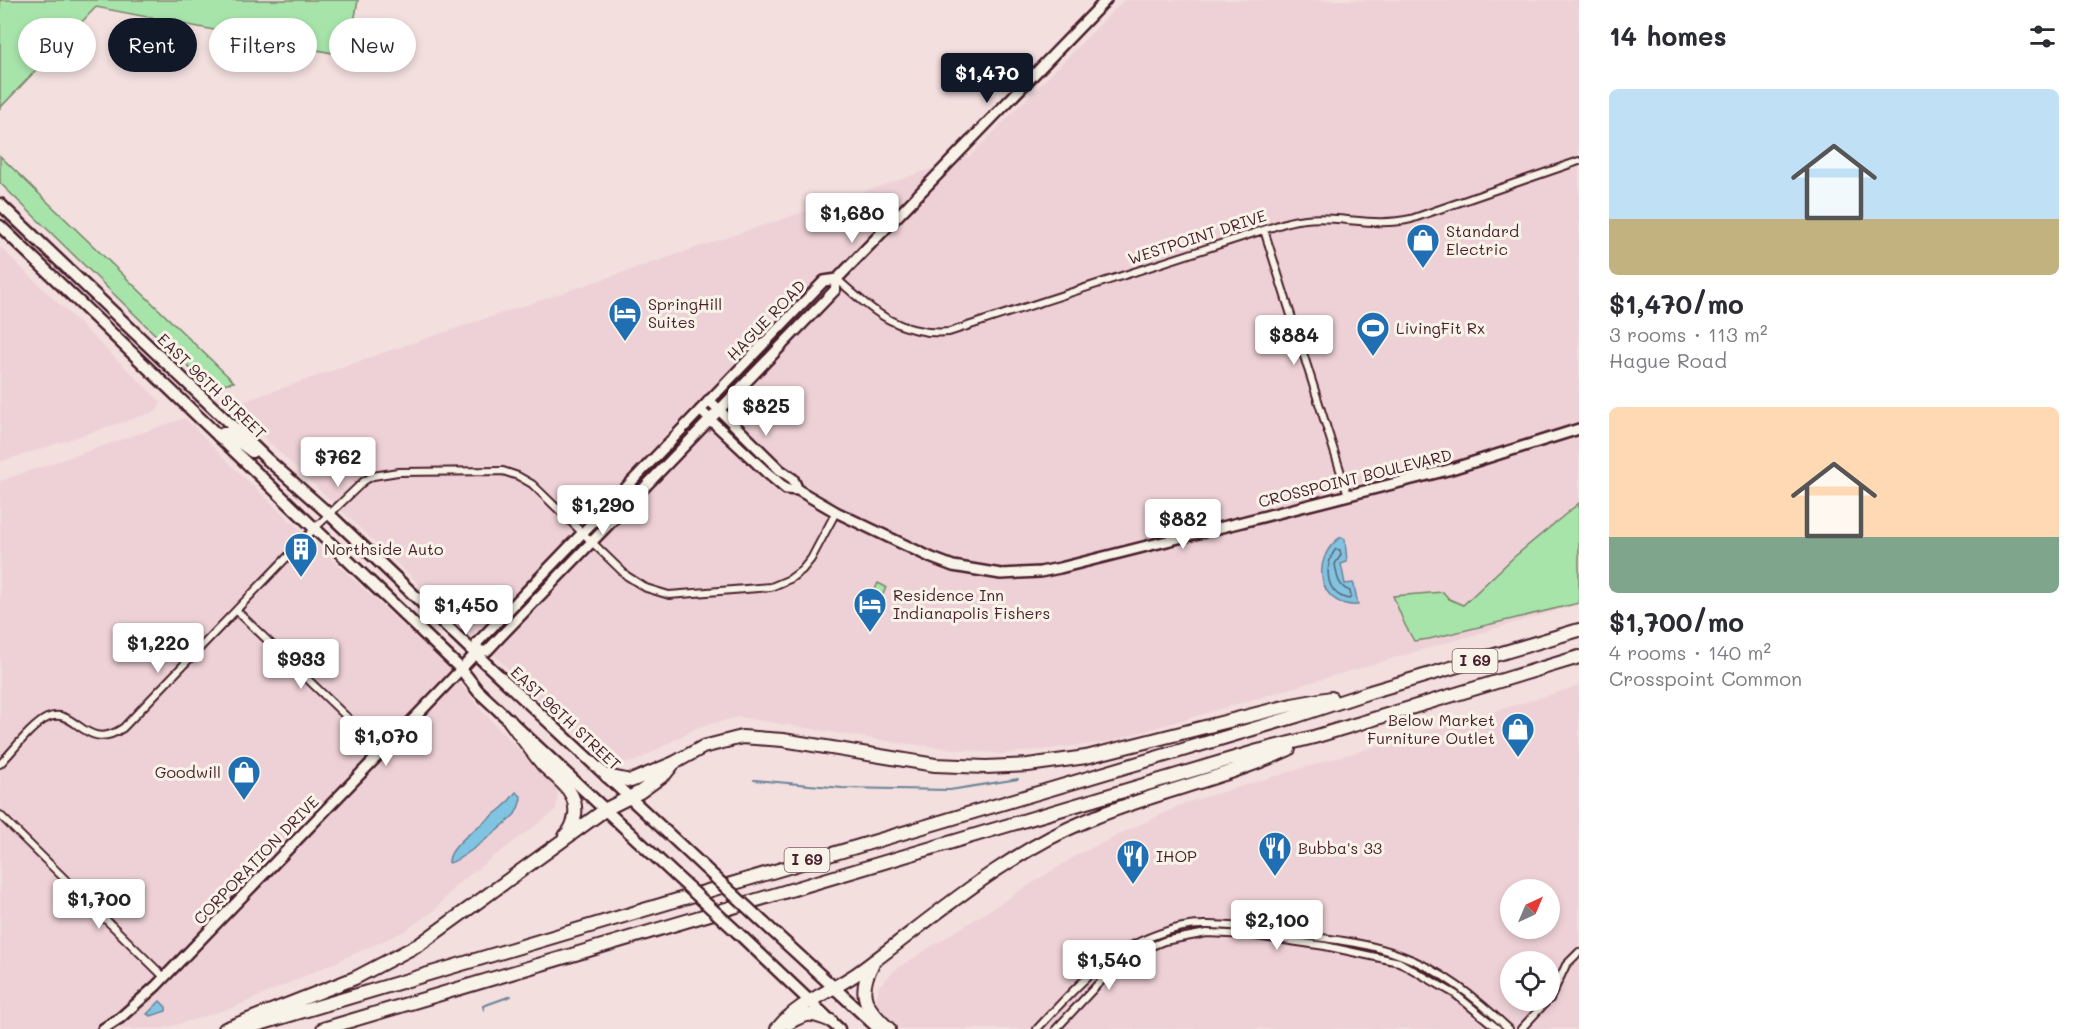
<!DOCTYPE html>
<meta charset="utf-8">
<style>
:root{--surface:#fff;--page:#f2f2f3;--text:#2b2b33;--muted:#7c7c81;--accent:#111827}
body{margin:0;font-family:Mali,sans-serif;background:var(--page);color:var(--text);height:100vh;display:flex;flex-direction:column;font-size:22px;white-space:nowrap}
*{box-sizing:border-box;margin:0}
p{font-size:20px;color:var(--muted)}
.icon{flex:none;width:33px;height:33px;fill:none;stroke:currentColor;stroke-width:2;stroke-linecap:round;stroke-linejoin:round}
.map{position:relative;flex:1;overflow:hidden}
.sheet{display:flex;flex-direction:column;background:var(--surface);width:510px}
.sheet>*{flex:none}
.hud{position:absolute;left:18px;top:18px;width:570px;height:54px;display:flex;gap:12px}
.needle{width:39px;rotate:44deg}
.controls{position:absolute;left:1500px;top:879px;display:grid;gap:12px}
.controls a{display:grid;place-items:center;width:60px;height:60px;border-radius:50%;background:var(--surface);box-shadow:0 3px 9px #0003;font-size:30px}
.price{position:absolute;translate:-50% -51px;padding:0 14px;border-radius:6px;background:#fff;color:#222;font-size:20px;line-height:39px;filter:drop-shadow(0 2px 3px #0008)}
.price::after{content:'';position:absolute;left:50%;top:36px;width:18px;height:14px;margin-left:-9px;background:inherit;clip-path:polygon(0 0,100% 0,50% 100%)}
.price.selected{background:var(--accent);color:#fff}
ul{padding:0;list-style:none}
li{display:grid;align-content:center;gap:12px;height:318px;padding:0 30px}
li span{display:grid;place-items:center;height:186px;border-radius:9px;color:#555}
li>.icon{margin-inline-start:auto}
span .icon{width:108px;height:108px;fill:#fffc;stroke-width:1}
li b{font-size:26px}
h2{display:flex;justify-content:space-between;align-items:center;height:72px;padding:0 30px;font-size:26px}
.pill{padding:0 21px;border-radius:27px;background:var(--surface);box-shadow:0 3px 9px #0003;font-size:21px;line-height:54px}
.pill.selected{background:var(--accent);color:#fff}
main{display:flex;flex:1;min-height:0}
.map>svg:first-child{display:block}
.built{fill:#eed1d7;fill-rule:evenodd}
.green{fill:#a7e4aa;stroke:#78826a;stroke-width:1.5}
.water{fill:#80c4e1;stroke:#6a8298;stroke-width:1.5}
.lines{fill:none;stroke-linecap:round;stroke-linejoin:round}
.shore{stroke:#606174;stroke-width:1.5}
.stream{stroke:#6a8298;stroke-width:2}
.street-casing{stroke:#4a1f2b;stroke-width:10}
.secondary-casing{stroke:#4a1f2b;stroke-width:14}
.primary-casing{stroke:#4a1f2b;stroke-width:15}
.highway-casing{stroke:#4a1f2b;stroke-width:16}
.street{stroke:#f7f3e8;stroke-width:6}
.secondary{stroke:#f7f3e8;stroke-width:9}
.primary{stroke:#f7f3e8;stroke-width:10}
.highway{stroke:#f7f3e8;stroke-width:12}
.primary-bridge-casing{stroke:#4a1f2b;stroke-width:15;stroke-linecap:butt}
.primary-bridge{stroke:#f7f3e8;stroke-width:10}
.labels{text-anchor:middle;stroke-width:6;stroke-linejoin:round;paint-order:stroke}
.shield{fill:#f7f3e8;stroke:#7e5f64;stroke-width:1.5}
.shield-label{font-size:15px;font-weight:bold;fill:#4a1f2b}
.poi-label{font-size:16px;fill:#4a1f2b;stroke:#f7f3e8;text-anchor:start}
.street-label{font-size:16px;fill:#4a1f2b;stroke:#f7f3e8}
</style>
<main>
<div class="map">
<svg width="1579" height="1029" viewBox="0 0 1579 1029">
<rect width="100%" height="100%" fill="#f2dfde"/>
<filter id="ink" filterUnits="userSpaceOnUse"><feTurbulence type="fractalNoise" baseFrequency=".0167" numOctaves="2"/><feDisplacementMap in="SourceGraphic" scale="12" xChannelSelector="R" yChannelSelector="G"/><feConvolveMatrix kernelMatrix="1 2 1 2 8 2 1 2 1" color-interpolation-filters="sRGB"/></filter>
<g filter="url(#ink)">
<path class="built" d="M1124 0H1579V604L1104 743 1002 754 899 743 738 717 698 727 634 762 613 763 592 748 231 406 377 355 970 156Z
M0 247 161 402 157 411 0 462Z
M185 418 234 468 446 665 484 713 558 790 556 810 456 885 435 910 405 931 235 1007 162 1029H0V481Z
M1579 686V1029H900L884 1015 875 1003 879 986 896 969 1077 855 1185 803ZM1510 890H1550V928H1510ZM1510 962H1550V1000H1510Z"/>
<path class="green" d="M0 0H358L348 56 96 7 0 108Z
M0 156 234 382 208 386 0 183Z
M1579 503V603L1429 639 1414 641 1405 625 1393 596 1443 592 1449 599 1463 605 1514 557Z
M878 583 886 587 879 604 870 600Z"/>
<path class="water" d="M1341 537 1345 539 1347 562 1341 564 1345 584 1353 583 1354 585 1358 605C1317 608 1310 557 1341 537Z
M516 792 521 796C521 802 518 809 515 814 506 824 461 861 449 863 447 844 491 819 504 806 509 802 512 796 516 792Z
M160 1001 166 1007V1011L151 1016 147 1014Z"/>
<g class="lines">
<path class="shore" d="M1336 549 1340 550 1341 555 1335 564C1337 576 1338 587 1350 591L1351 597 1349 599C1325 595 1323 565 1336 549Z"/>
<path class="stream" d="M754 780 842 788 950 790 1018 779
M484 1010 483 1006 511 996"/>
<defs>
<path id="street" d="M1264 230 1348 495
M837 279C872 310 899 336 949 332L1288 222C1331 211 1367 229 1411 219L1579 161
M237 611 382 751
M0 764C13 751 31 726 47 718 76 705 84 754 123 728L315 528 364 481 373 476 398 472 503 471 518 476 532 484 627 576 646 588 669 595 771 587 790 579 802 570 811 559 836 512
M0 815 164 977
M1550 999 1566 965 1579 952
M1037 1029C1068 996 1099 959 1141 941 1159 933 1183 925 1202 925 1233 924 1263 930 1293 934 1329 939 1366 942 1400 955 1442 970 1477 999 1509 1029
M1056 1029 1097 985 1132 954 1164 941 1207 933 1249 935 1325 946 1399 962 1455 994 1498 1029
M1521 1029 1548 1000"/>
<path id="secondary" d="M709 400 780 470 793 479 798 490
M700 410 766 472 786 489 798 490 836 512 932 558 953 566 1001 574 1040 572 1060 568 1448 470 1579 429
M478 651H487L500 637 835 290 837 279 1106 0
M103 1029 120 1018 156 986 447 684 478 651 477 643 824 281 837 279"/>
<path id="primary" d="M0 204 268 460 329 514 480 658 704 867
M0 226 438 647 461 669 478 691 675 875
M218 436 223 433H227L252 452
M765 924 879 1029
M737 932 839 1029"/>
<path id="highway" d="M509 720C520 735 531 751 543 765 558 780 578 791 575 815 574 823 571 830 565 836
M607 776 631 781 674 763 703 747 742 737 783 740 935 765 986 767 1028 765 1086 757 1292 705 1331 698
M873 963C856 994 865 1007 889 1029
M789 1023C807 1012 812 1013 831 1021
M225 1029 355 978 420 944 606 809 640 792 665 774 673 764
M243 1029 1297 716 1370 692 1579 630
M323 1029 1258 751 1314 737 1579 657
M777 1029C799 1001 834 991 862 970 935 916 1003 855 1088 820 1153 792 1225 779 1289 749"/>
</defs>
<use href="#street" class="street-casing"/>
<use href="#secondary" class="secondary-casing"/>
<use href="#primary" class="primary-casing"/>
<use href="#highway" class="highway-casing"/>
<use href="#street" class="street"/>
<use href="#secondary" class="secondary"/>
<use href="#primary" class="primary"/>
<use href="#highway" class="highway"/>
<defs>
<path id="primary-bridge" d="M704 867 765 924
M675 875 737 932"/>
</defs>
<use href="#primary-bridge" class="primary-bridge-casing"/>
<use href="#primary-bridge" class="primary-bridge"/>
</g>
</g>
<defs>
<symbol id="shop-pin" viewBox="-11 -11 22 30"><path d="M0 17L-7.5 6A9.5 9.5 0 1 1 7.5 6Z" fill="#1f6fb2" stroke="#f7f3e8"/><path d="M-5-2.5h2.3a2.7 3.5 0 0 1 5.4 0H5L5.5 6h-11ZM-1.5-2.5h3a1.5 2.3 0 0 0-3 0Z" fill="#fff"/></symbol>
<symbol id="hotel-pin" viewBox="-11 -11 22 30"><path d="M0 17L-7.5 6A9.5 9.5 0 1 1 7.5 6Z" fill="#1f6fb2" stroke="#f7f3e8"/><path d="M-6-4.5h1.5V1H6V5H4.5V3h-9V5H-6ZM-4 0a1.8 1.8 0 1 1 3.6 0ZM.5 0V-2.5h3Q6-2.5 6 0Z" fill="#fff"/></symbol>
<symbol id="stadium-pin" viewBox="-11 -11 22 30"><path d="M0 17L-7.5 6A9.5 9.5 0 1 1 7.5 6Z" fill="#1f6fb2" stroke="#f7f3e8"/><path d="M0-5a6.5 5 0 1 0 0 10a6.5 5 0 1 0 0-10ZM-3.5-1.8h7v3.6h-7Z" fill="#fff"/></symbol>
<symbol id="building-pin" viewBox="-11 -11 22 30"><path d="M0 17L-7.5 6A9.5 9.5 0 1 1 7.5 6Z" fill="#1f6fb2" stroke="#f7f3e8"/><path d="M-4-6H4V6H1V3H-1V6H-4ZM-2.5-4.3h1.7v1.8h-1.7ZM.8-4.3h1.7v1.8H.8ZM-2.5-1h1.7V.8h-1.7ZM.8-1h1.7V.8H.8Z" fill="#fff"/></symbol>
<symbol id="restaurant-pin" viewBox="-11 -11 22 30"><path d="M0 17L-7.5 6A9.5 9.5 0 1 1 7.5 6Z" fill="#1f6fb2" stroke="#f7f3e8"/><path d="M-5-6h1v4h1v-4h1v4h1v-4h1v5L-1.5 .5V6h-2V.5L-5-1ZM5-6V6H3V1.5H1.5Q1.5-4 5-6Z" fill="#fff"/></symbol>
</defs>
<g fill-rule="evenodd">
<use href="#shop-pin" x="1404" y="221" width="38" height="52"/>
<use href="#hotel-pin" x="606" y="294" width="38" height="52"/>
<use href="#stadium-pin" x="1354" y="309" width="38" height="52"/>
<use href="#building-pin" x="282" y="530" width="38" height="52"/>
<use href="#hotel-pin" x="851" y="585" width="38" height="52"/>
<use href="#shop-pin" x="1499" y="710" width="38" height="52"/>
<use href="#shop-pin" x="225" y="753" width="38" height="52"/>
<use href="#restaurant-pin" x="1256" y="829" width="38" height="52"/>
<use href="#restaurant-pin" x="1114" y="837" width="38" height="52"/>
</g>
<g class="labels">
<g class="shield">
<rect x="1452.5" y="649" width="45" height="24" rx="4.5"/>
<rect x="784.5" y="848" width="45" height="24" rx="4.5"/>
</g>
<g class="shield-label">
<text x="1475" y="666">I 69</text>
<text x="807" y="865">I 69</text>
</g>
<g class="poi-label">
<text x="1446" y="237">Standard<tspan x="1446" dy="18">Electric</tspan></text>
<text x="648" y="310">SpringHill<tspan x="648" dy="18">Suites</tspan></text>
<text x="1396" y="334">LivingFit Rx</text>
<text x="324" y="555">Northside Auto</text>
<text x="893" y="601">Residence Inn<tspan x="893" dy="18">Indianapolis Fishers</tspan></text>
<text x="1495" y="726" text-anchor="end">Below Market<tspan x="1495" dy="18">Furniture Outlet</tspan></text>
<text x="221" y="778" text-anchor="end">Goodwill</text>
<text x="1298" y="854">Bubba's 33</text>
<text x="1156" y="862">IHOP</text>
</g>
<g class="street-label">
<text transform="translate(1197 237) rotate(-18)" y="6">WESTPOINT DRIVE</text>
<text transform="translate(766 320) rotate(-46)" y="6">HAGUE ROAD</text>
<text transform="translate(212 386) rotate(44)" y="6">EAST 96TH STREET</text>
<text transform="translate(1355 478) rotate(-14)" y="6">CROSSPOINT BOULEVARD</text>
<text transform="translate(566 718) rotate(43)" y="6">EAST 96TH STREET</text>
<text transform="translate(256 860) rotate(-46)" y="6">CORPORATION DRIVE</text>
</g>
</g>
</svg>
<div class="controls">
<a><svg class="needle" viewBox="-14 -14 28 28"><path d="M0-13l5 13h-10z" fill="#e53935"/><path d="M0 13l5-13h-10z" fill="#7c7c81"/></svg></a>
<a><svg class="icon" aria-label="locate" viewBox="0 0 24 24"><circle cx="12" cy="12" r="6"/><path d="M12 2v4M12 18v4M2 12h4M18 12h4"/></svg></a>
</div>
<b class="price selected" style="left:987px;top:104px">$1,470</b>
<b class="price" style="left:852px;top:244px">$1,680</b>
<b class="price" style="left:1294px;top:366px">$884</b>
<b class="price" style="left:766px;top:437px">$825</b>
<b class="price" style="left:338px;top:488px">$762</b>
<b class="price" style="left:603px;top:536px">$1,290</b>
<b class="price" style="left:1183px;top:550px">$882</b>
<b class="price" style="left:466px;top:636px">$1,450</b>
<b class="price" style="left:158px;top:674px">$1,220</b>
<b class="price" style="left:301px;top:690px">$933</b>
<b class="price" style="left:386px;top:767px">$1,070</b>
<b class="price" style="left:99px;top:930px">$1,700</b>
<b class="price" style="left:1277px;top:951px">$2,100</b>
<b class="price" style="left:1109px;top:991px">$1,540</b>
<div class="hud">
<a class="pill">Buy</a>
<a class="pill selected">Rent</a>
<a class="pill">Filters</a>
<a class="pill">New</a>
</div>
</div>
<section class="sheet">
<h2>14 homes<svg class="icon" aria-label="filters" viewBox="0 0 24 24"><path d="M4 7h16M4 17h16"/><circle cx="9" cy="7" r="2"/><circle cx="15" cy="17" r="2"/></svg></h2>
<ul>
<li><span style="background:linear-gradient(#bfe0f5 70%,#c2b280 0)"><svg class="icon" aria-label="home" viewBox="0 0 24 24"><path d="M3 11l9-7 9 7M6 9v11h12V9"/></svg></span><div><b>$1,470/mo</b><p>3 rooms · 113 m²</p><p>Hague Road</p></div></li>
<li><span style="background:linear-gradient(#ffd9b3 70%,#7fa58c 0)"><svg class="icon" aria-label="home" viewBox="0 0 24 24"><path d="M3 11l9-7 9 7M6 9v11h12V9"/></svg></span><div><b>$1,700/mo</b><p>4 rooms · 140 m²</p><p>Crosspoint Common</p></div></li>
</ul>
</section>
</main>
